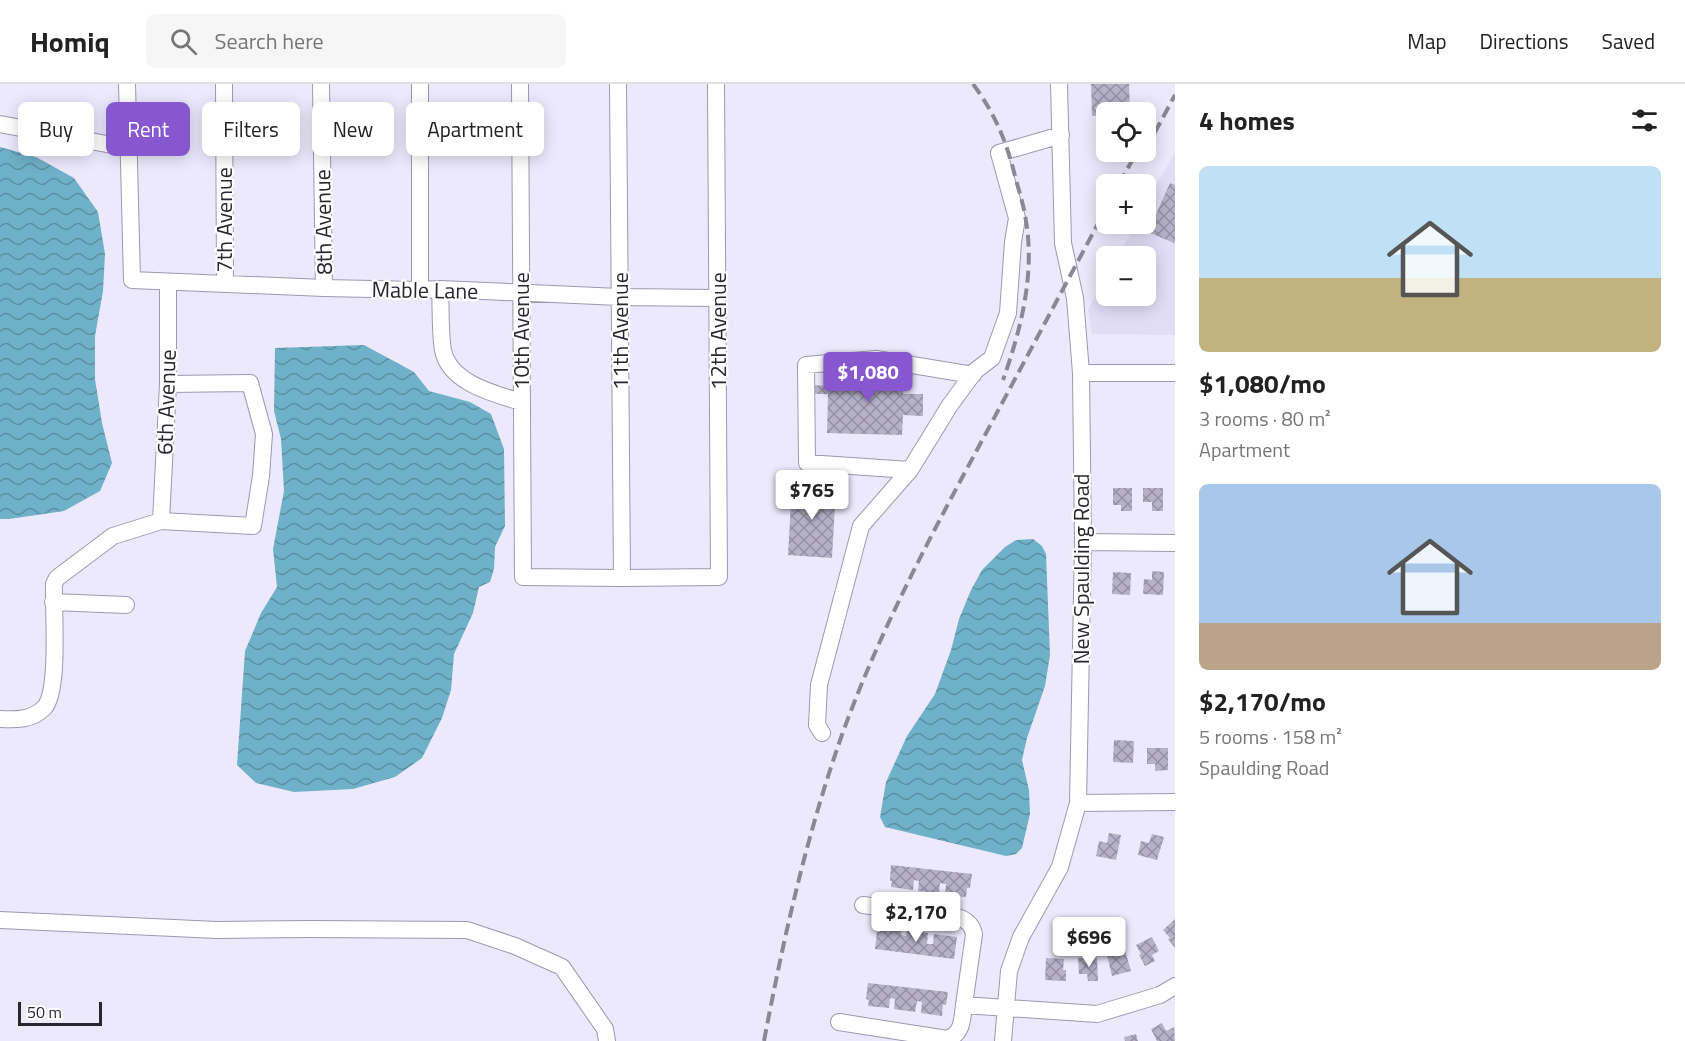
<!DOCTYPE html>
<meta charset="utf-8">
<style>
:root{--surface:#fff;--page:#f6f6f6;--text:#222;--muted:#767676;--line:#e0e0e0;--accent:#8757d0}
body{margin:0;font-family:"Titillium Web",sans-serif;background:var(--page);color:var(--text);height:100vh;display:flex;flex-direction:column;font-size:22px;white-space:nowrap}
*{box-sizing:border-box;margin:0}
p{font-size:20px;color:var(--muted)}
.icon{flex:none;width:33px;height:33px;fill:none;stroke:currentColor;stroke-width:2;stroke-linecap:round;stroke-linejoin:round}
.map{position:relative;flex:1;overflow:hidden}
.details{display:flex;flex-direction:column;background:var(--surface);width:510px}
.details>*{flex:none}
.top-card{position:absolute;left:18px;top:18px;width:570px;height:54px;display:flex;gap:12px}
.controls{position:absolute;left:1096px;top:18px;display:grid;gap:12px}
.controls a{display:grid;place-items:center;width:60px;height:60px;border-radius:9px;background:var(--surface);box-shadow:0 3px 15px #0003;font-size:30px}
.scale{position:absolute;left:18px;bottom:15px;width:84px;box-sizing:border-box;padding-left:6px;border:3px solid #28262f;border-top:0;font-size:16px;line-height:21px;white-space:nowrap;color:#28262f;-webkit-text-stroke:4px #fff;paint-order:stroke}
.price{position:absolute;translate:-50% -51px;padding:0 14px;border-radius:6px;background:#fff;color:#222;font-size:20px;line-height:39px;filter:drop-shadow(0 2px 3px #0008)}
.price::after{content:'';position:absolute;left:50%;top:36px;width:18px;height:14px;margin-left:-9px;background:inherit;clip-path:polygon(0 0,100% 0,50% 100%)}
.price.active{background:var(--accent);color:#fff}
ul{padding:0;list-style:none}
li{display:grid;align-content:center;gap:12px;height:318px;padding:0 24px}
li span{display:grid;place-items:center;height:186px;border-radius:9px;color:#555}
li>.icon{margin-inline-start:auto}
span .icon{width:108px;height:108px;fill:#fffc;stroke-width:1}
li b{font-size:26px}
h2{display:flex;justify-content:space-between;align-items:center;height:72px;padding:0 24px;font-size:26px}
.pill{padding:0 21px;border-radius:9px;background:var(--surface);box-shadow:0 3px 15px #0003;font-size:21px;line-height:54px}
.pill.active{background:var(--accent);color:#fff}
header{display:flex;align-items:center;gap:36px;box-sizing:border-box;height:84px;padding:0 30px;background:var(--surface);border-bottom:2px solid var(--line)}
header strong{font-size:28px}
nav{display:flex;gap:33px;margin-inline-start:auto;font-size:21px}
.search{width:420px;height:54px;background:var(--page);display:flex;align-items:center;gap:15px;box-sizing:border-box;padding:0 21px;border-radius:9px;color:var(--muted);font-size:22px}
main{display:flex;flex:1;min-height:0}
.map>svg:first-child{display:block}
.built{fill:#e2ddf7}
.water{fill:url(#water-waves)}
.building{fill:url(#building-cross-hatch)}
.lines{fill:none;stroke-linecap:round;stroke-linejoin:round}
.minor-casing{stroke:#9d98af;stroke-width:18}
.minor{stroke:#fff;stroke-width:16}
.rail{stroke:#8b8896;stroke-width:4;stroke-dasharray:12 6;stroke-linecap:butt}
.labels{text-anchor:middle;stroke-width:4.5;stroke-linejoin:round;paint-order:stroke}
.street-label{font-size:22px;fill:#28262f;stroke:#fff}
</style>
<header>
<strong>Homiq</strong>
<div class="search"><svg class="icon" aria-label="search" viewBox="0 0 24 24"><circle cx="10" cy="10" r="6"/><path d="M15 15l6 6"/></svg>Search here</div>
<nav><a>Map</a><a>Directions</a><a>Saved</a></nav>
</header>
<main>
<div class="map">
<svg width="1175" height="957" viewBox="0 0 1175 957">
<defs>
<pattern id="water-waves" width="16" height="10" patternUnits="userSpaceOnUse" patternTransform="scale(1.5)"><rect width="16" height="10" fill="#6fb1c8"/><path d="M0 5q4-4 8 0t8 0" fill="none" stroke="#5b90a3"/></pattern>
<pattern id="building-cross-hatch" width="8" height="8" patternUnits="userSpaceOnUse" patternTransform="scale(1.5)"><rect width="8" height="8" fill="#b6b1c9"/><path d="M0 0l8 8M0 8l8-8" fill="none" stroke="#9490a4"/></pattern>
</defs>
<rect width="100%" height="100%" fill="#ede9fd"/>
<path class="built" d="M1175 68V251L1092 250 1088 226 1107 191V212H1146V172H1117L1136 140H1146V120Z"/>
<path class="water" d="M0 63 36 73 74 94 98 128 105 170 103 207 95 252V295L102 339 112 379 100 407 64 427 9 435H0Z
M364 261 414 288 429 307 470 318 491 330 504 365 505 442 495 463 494 485 490 498 479 503 473 529 454 570 451 606 442 634 422 674 395 693 353 705 294 708 256 699 237 681 245 567 261 529 277 503 273 465 284 407 281 355 274 327 275 264Z
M1033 455 1042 462 1046 470 1050 571 1045 602 1027 654 1022 676 1029 706 1030 730 1022 764 1016 770 1006 772 885 743 880 733 886 698 907 652 935 610 951 566 959 535 971 506 982 486 1005 463 1016 456Z"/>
<path class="building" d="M1091 0H1129L1130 28H1107V31L1092 32Z
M1170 99 1175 101V156L1174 159 1148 148Z
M828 289 904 290 903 310H923V332L903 331 902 351 827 349 828 310H811V301L828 302Z
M792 401 836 403 832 474 788 471Z
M1113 404H1132V427H1121V421H1113Z
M1143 404H1163V427H1152V418H1143Z
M1152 487 1164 488 1163 511 1143 510 1144 495 1152 496Z
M1113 488 1131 489 1130 511 1112 510Z
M1114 656 1134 657 1133 679 1113 678Z
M1147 664H1168V686L1155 687V680H1147Z
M1109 749 1121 751 1116 776 1096 772 1099 757 1107 759Z
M1152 750 1164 753 1157 776 1138 771 1141 757 1149 759Z
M891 781 972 790 970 804H967L966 813 945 811 946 800 940 799 939 809 918 807 919 797 914 796 913 806 891 803 892 797H890Z
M1175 835V864L1168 855 1170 854 1163 846Z
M881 842 902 845 901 851 906 852 907 846 928 849 927 860H933L934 850 957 853 954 875 875 865 877 848H880Z
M1152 853 1159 867 1152 871 1155 877 1145 882 1139 871 1141 870 1136 861Z
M1125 866 1131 887 1112 892 1107 871Z
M1046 874 1064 875 1063 886H1066V897L1045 896Z
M1078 874H1097L1098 897H1088L1087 890H1079Z
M868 899 948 908 946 921 943 920 942 932 921 929 922 918 917 917 915 928 894 925 895 915 890 914 889 924 868 922 869 916 866 915Z
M1162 939 1166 947 1174 943 1175 957H1157L1151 945Z
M1136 950 1138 957H1125L1124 953Z"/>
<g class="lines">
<defs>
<path id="minor" d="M127 0 132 196 324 204 420 206 440 205 619 213 717 214
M224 0 225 200
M321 0 324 204
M520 0 523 493 622 494 719 493 716 0
M618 0 622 494
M0 40 128 64
M440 205C441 223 440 250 443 266 449 299 495 310 521 318
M420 206V0
M1081 289H1175
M910 386 807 379 806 281 876 275 973 291
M161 437 168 300V198
M1083 458 1175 459
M53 518 126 521
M0 635C16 636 32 636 44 624 60 608 53 525 54 500L57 494 113 452 161 437 253 442 261 392 264 350 250 299 168 300
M822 649 817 641 819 601 861 442 910 386 950 321 975 287 992 274 1008 229 1013 158 1017 134 999 69 1061 51
M1078 719 1175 718
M863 821 960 834C968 837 972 841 974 850L964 921 1097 930 1160 911 1175 902
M0 836 217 846 310 845 467 846 515 862 562 883 605 945 607 957
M839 938 947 955C963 950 962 935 964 921
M1003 957 1009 887 1021 853 1060 783 1078 719 1083 458 1081 289 1075 214 1063 159 1059 0"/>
</defs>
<use href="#minor" class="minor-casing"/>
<use href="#minor" class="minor"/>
<path class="rail" d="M973 0C996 31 1007 59 1016 96 1020 110 1024 123 1026 137 1035 191 1021 245 1003 296
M1146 65 1175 11
M1119 100 1137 68
M764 957C784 852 807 749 843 648 879 549 928 457 978 364 1021 284 1064 203 1107 123"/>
</g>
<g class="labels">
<g class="street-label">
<text transform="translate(224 136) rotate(-90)" y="8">7th Avenue</text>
<text transform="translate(323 138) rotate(-91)" y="8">8th Avenue</text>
<text transform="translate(425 206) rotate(1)" y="8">Mable Lane</text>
<text transform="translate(521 247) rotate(-90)" y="8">10th Avenue</text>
<text transform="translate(620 247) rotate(-90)" y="8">11th Avenue</text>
<text transform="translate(718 247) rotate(-90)" y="8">12th Avenue</text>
<text transform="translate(166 318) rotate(-88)" y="8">6th Avenue</text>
<text transform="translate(1081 485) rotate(-90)" y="8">New Spaulding Road</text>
</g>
</g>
</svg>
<div class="controls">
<a><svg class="icon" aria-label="locate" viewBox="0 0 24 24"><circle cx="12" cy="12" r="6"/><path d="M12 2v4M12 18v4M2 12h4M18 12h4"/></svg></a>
<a>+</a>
<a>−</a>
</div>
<div class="scale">50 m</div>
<b class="price active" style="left:868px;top:319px">$1,080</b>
<b class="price" style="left:812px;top:437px">$765</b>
<b class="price" style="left:916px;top:859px">$2,170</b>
<b class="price" style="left:1089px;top:884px">$696</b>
<div class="top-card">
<a class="pill">Buy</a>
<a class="pill active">Rent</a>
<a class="pill">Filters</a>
<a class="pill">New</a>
<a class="pill">Apartment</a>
</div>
</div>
<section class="details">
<h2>4 homes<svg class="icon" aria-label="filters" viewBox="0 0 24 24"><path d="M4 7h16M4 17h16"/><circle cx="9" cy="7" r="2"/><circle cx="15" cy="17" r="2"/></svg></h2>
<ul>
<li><span style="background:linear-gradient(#bfe0f5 60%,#c2b280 0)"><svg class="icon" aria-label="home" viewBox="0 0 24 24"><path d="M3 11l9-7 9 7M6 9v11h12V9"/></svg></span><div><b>$1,080/mo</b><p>3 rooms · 80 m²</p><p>Apartment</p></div></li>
<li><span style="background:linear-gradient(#a9c7e8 75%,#b9a48a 0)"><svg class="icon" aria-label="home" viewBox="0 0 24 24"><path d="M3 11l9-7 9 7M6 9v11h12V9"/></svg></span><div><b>$2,170/mo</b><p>5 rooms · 158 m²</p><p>Spaulding Road</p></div></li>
</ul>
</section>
</main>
